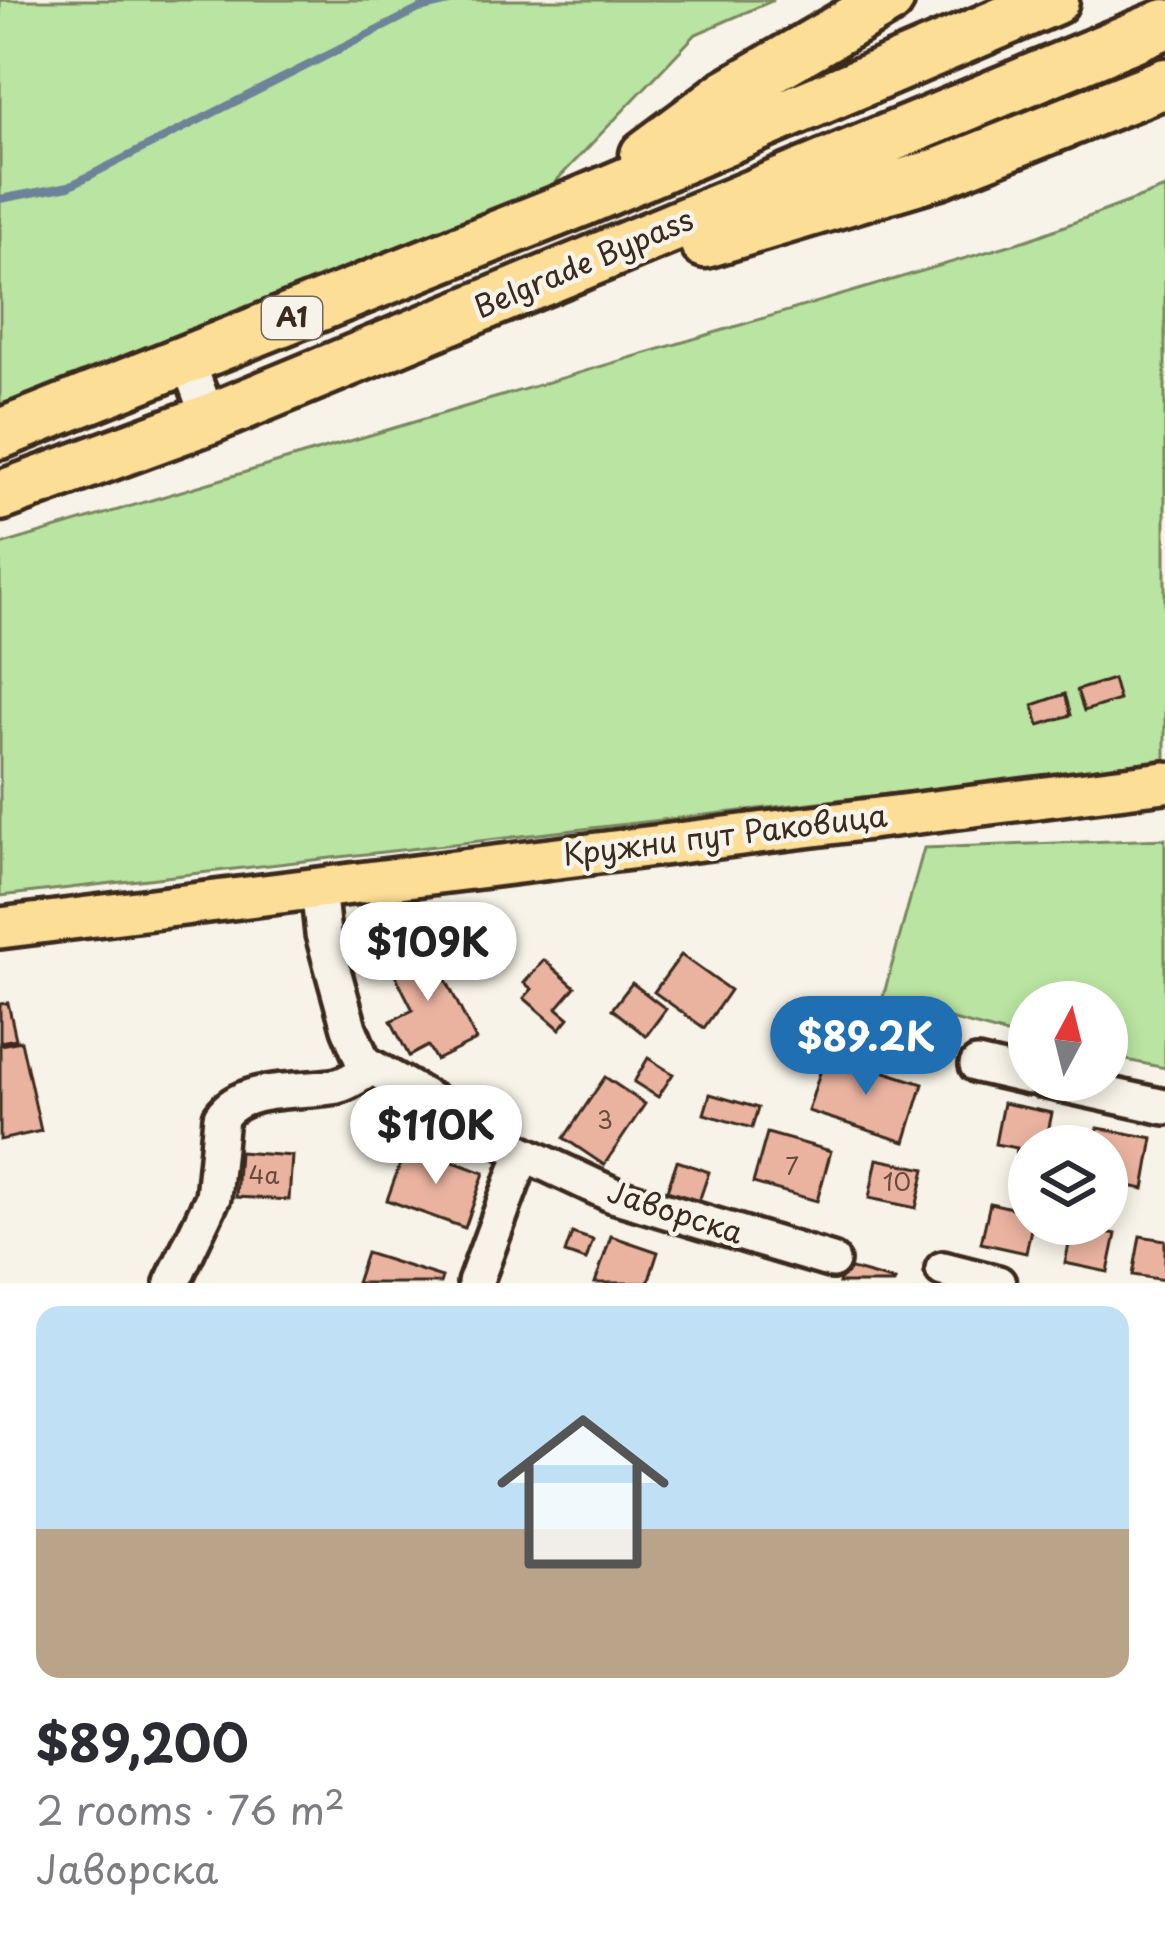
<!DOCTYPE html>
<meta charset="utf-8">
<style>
:root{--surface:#fff;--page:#f2f2f3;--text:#2b2b33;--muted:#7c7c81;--accent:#1f6fb2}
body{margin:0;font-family:"Playpen Sans",sans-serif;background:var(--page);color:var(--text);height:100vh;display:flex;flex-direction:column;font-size:45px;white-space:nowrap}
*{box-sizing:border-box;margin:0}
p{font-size:39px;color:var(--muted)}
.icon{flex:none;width:66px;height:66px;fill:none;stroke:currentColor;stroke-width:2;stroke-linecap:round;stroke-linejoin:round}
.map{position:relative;height:1283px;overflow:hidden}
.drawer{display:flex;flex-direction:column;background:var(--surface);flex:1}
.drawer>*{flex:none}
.needle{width:78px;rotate:7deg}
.fabs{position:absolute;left:1008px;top:981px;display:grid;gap:24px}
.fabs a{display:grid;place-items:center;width:120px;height:120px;border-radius:50%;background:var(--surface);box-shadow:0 6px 18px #0003;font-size:60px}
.price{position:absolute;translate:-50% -102px;padding:0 27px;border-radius:42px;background:#fff;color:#222;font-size:39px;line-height:78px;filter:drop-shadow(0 3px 6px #0008)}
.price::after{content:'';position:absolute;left:50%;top:72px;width:36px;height:27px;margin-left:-18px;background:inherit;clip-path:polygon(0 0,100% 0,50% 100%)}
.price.current{background:var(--accent);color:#fff}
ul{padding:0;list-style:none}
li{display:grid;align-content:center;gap:24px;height:636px;padding:0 36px}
li span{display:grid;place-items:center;height:372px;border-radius:24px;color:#555}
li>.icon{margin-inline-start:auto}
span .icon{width:216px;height:216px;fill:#fffc;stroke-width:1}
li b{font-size:51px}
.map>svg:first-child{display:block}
.green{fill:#bae4a1;stroke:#7a8760;stroke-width:3}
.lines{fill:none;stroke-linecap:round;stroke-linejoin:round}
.stream{stroke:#6d8398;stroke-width:8}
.building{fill:#eab3a0;stroke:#3b2a1e;stroke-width:3}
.minor-casing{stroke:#3b2a1e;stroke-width:42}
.major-casing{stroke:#3b2a1e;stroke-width:48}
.highway-casing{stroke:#3b2a1e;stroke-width:57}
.minor{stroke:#f7f3e8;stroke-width:33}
.major{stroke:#fdde96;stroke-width:39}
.highway{stroke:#fdde96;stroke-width:48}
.labels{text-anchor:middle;stroke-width:9;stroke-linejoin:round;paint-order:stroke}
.number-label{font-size:24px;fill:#674c3e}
.shield{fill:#f7f3e8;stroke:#73665b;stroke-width:3}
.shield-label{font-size:27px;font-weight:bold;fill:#3b2a1e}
.street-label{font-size:30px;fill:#3b2a1e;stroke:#f7f3e8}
</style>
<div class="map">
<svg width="1165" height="1283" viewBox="0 0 1165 1283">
<rect width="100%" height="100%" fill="#f7f3e8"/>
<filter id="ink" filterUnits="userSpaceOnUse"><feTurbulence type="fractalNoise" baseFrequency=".00833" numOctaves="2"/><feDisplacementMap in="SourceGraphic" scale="24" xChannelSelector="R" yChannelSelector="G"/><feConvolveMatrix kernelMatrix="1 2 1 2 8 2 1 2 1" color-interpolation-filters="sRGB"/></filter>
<g filter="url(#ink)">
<path class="green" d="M0 0H774L696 34 496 244 302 319 0 404Z
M1165 188V759L1027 778 0 896V545L1030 239Z
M1165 839V1068L1107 1056V1002H1029V1040L882 1001 924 848Z"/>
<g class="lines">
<path class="stream" d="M0 199 69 186 419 9 457 0"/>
</g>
<path class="building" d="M1113 679 1119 700 1084 711 1077 690Z
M1065 694 1071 715 1039 725 1033 705Z
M425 938 476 1040 436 1060 428 1046 409 1056 391 1021 413 1010 386 957Z
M681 955 730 990 704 1028 654 992Z
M544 960 575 987 557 1008 569 1018 560 1029 524 998 532 989 524 983Z
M632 983 666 1009 646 1036 612 1009Z
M8 1003 16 1039 0 1042V1004Z
M21 1041 41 1131 0 1140V1045Z
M826 1053 923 1084 905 1142 808 1111Z
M648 1058 673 1074 658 1097 634 1082Z
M605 1077 645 1104 604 1165 564 1138Z
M710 1094 758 1108 752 1128 704 1114Z
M1003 1103 1052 1113 1047 1137 1061 1139 1059 1146H1029V1157L1016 1154 1017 1148 995 1144Z
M1098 1128 1153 1138 1144 1189 1107 1182V1146H1095Z
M767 1133 831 1151 817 1201 753 1183Z
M407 1145 484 1173 465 1228 387 1200Z
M239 1152 292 1156 289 1200 236 1197Z
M877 1159 925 1169 916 1208 869 1198Z
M677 1161 709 1172 695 1213 663 1202Z
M990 1203 1029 1212 1032 1224 1026 1253 981 1243Z
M1073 1225 1116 1234 1108 1272 1065 1263Z
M572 1233 593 1240 586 1260 565 1253Z
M611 1236 658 1252 648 1283H595Z
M1140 1236 1165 1240V1280L1133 1275Z
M366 1253 442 1277 440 1283H356Z
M844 1267 895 1281 894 1283H839Z"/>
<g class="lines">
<defs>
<path id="minor" d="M187 360 209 419
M318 887 323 934 349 1028 363 1062 523 1153 475 1283
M977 1065 1029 1077
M1042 1080 1165 1107
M523 1153 613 1195 832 1261
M943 1269 998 1283
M172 1283 213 1197 221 1117C243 1084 303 1093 337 1086 350 1083 361 1074 371 1068"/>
<path id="major" d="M0 928 1165 782"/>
<path id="highway" d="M645 155 727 94 889 0
M705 243 939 173 1165 83
M0 434 583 201 1054 0
M0 496 209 419 1165 24"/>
</defs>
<use href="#minor" class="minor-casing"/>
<use href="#major" class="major-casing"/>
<use href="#highway" class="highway-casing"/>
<use href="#minor" class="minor"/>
<use href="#major" class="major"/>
<use href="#highway" class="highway"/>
</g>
</g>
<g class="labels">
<g class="number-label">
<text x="605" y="1129">3</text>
<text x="792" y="1175">7</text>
<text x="264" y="1184">4a</text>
<text x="897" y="1191">10</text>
</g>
<rect class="shield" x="262" y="297" width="60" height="42" rx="9"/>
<g class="shield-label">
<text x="292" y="327">A1</text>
</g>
<g class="street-label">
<text transform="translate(584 264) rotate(-23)" y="10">Belgrade Bypass</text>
<text transform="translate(725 836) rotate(-7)" y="10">Кружни пут Раковица</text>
<text transform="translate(675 1213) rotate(18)" y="10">Јаворска</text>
</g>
</g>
</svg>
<div class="fabs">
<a><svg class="needle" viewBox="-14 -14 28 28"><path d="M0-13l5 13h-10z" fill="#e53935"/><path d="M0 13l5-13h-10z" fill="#7c7c81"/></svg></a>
<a><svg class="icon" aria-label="layers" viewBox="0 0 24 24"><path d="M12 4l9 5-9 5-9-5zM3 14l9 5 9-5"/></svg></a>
</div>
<b class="price" style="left:428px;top:1004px">$109K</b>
<b class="price current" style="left:866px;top:1098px">$89.2K</b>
<b class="price" style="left:436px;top:1187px">$110K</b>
</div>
<section class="drawer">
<ul>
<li><span style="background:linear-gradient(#bfe0f5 60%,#b9a48a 0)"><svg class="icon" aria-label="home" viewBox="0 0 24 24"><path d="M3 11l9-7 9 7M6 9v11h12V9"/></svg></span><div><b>$89,200</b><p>2 rooms · 76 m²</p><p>Јаворска</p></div></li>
</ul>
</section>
